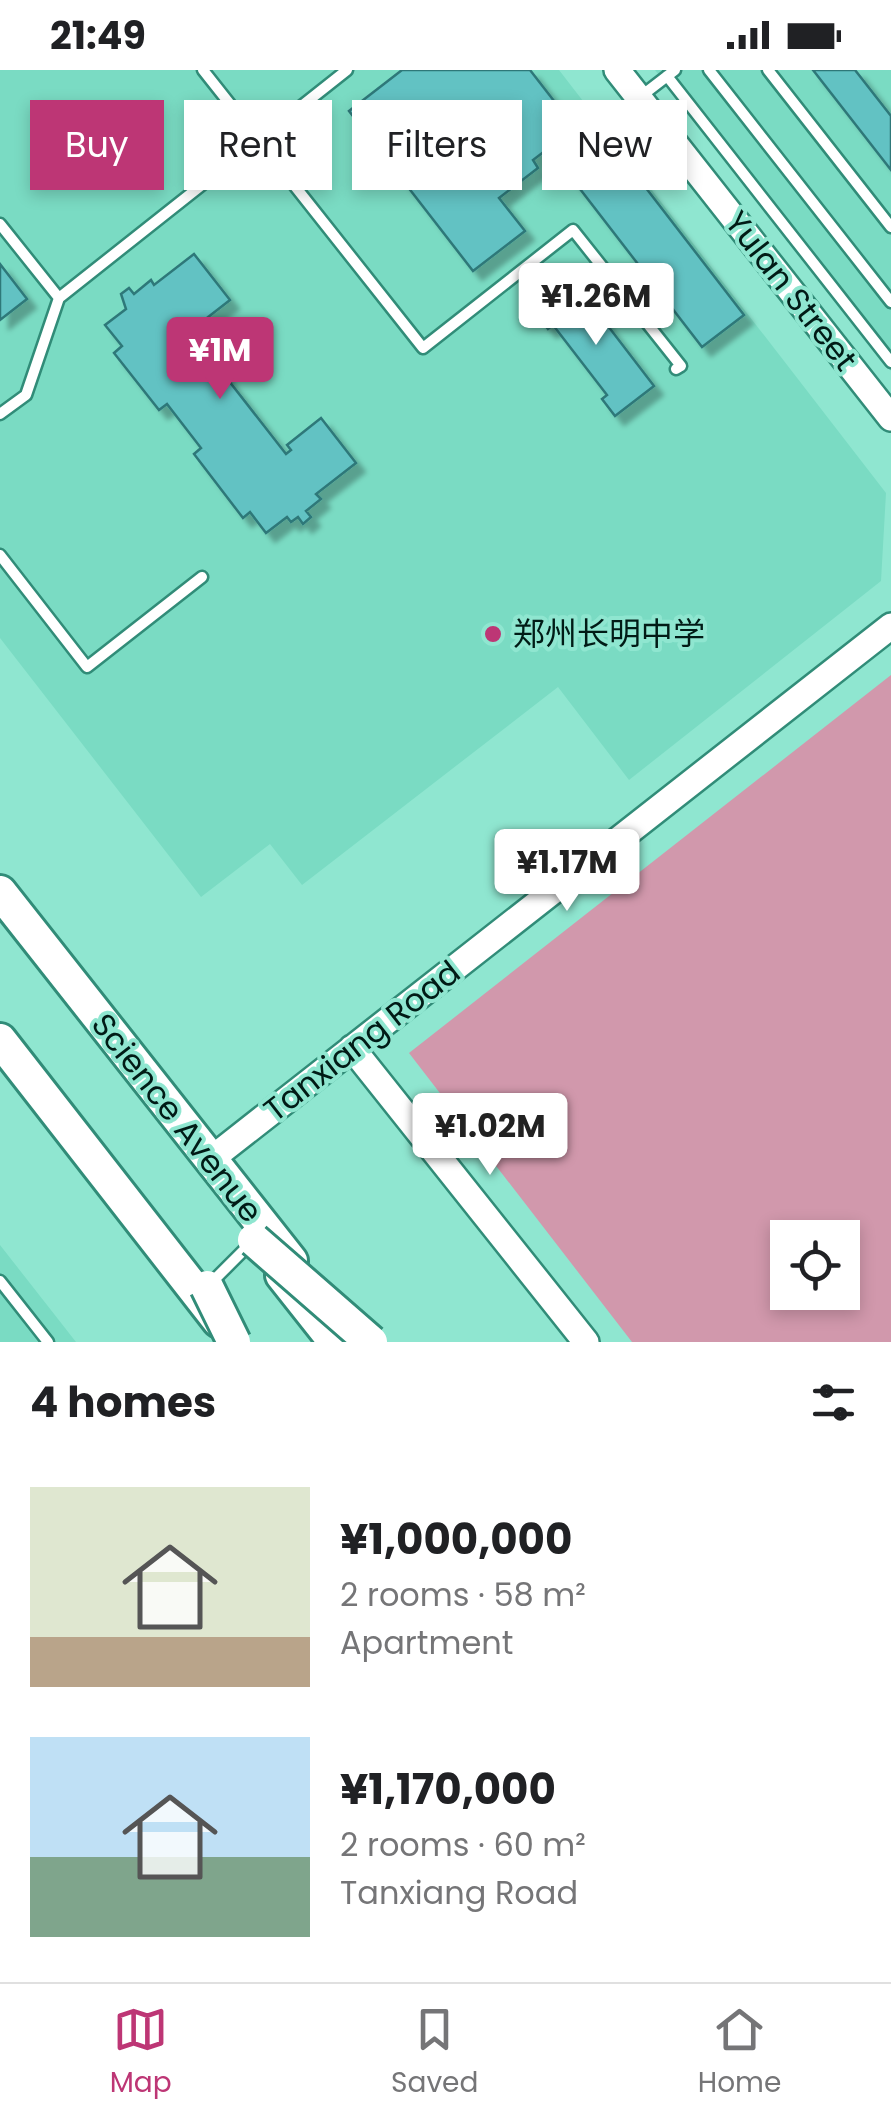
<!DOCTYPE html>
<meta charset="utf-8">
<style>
:root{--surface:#fff;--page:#f6f6f6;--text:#202124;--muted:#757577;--line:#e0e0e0;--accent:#bd3675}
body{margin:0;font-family:Poppins,"Noto Sans SC",sans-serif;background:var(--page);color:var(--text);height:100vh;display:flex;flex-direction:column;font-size:38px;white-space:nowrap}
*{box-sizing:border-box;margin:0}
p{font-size:32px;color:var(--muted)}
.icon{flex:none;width:55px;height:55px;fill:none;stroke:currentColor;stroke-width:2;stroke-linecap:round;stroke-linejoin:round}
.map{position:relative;height:1272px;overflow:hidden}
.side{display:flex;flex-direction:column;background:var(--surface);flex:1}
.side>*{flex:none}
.top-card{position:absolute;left:30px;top:30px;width:832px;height:90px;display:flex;gap:20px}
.tools{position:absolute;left:770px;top:1150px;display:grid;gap:20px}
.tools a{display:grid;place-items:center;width:90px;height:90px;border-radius:0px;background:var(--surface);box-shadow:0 5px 15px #0003;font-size:50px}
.price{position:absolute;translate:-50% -85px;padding:0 22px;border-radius:10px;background:#fff;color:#222;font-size:32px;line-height:65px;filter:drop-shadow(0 2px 5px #0008)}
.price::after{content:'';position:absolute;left:50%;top:60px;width:30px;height:22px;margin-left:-15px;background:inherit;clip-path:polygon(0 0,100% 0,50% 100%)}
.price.active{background:var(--accent);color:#fff}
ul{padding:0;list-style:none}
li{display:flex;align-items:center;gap:30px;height:250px;padding:0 30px}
li span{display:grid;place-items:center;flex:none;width:280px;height:200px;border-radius:0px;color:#555}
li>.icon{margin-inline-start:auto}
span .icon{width:120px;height:120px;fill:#fffc;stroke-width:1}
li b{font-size:42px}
h2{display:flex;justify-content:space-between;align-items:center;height:120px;padding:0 30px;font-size:42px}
.tag{padding:0 35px;border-radius:0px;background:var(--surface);box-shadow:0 5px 15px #0003;font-size:35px;line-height:90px}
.tag.active{background:var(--accent);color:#fff}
.status{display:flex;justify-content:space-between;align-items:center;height:70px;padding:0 50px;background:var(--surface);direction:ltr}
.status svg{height:28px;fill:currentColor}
.tabs{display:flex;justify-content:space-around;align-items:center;height:140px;border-top:2px solid var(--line);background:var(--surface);font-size:28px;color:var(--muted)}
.tabs a{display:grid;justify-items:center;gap:5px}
.tabs .active{color:var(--accent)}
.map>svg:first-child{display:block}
.built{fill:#7adbc3}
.green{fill:#d198ac;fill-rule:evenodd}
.building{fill:#62c2c3;stroke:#2e7879;stroke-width:2.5;filter:url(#shadow)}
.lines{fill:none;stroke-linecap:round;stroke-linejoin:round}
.service-casing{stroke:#318c78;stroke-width:15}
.tertiary-casing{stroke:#318c78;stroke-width:30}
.primary-casing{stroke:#318c78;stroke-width:38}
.trunk-casing{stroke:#318c78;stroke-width:38}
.service{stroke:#fff;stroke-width:10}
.tertiary{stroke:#fff;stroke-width:25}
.primary{stroke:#fff;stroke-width:32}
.trunk{stroke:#fff;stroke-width:32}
.trunk-bridge-casing{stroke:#318c78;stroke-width:38;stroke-linecap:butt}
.trunk-bridge{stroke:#fff;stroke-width:32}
.poi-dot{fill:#bd3675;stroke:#8fe6d0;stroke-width:4}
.labels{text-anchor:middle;stroke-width:8;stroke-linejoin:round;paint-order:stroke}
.street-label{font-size:32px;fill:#011b16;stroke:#8fe6d0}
.poi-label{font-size:32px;fill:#011b16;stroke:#8fe6d0;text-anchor:start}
</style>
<div class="status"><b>21:49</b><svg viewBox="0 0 49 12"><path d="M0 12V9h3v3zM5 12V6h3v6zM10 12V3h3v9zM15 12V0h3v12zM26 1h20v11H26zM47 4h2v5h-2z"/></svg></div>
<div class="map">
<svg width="891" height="1272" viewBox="0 0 891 1272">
<defs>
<filter id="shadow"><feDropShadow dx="9" dy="9" stdDeviation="2.5" flood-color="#0004"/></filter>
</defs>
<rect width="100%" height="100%" fill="#8fe6d0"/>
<path class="built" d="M0 0H559L886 423 881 511 629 710 558 617 302 815 270 774 201 827 0 568Z
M655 0H891V301Z
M0 1175 76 1272H0Z"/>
<path class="green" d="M891 605V1272H632L409 983ZM788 1168H842V1222H788Z"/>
<path class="building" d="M402 0H530L575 58 533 90 538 98 499 128 525 161 473 201 349 41Z
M813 0H855L891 46V100Z
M612 74 744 245 702 277 570 106Z
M194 184 230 230 194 258 190 253 186 256 286 384 291 380 287 375 321 348 356 393 316 424 321 429 306 441 311 447 303 454 298 447 291 452 287 447 266 463 250 442 243 448 194 384 201 378 167 334 159 340 114 283 122 276 105 255 126 239 121 224 129 218 134 224 151 210 154 215Z
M0 194 27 229 0 250Z
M575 213 654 316 615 346 602 329 607 325 553 255 548 259 535 243Z"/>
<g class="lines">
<defs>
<path id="service" d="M203 0 423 278 573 160 681 296 676 299
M709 0 891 232
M768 0 891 157
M667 6 891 292
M640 27 675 0
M0 154 59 228
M0 344 26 325 59 228 347 0
M0 485 87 597 202 507
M0 1211 48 1272
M209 1215 250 1174"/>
<path id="tertiary" d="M617 0 891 348
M352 978 586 1272
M210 1090 891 556"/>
<path id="primary" d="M0 822 291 1191
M0 970 219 1251"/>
<path id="trunk" d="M282 1205 335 1272"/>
</defs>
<use href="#service" class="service-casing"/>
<use href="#tertiary" class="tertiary-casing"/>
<use href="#primary" class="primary-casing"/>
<use href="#trunk" class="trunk-casing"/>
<use href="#service" class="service"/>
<use href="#tertiary" class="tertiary"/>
<use href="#primary" class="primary"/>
<use href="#trunk" class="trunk"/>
<defs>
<path id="trunk-bridge" d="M254 1170 371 1272
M207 1217 234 1272"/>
</defs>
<use href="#trunk-bridge" class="trunk-bridge-casing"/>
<use href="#trunk-bridge" class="trunk-bridge"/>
</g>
<circle class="poi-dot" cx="493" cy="564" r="10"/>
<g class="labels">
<g class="street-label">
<text transform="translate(791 221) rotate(52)" y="11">Yulan Street</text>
<text transform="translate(362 971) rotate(-38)" y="11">Tanxiang Road</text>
<text transform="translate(177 1048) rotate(52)" y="11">Science Avenue</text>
</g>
<g class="poi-label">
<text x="513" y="575">郑州长明中学</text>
</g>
</g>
</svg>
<div class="tools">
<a><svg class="icon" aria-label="locate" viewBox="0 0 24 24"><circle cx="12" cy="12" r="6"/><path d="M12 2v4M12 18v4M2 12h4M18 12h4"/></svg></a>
</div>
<b class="price" style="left:596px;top:278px">¥1.26M</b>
<b class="price active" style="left:220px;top:332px">¥1M</b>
<b class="price" style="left:567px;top:844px">¥1.17M</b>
<b class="price" style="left:490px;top:1108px">¥1.02M</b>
<div class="top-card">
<a class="tag active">Buy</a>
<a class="tag">Rent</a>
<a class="tag">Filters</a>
<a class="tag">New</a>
</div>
</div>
<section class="side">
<h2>4 homes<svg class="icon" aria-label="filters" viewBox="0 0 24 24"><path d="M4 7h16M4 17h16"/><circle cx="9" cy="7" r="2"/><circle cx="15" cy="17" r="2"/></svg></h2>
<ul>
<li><span style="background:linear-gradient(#dfe7d0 75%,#b9a48a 0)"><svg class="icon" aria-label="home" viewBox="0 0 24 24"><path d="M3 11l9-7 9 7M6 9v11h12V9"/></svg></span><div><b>¥1,000,000</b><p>2 rooms · 58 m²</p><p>Apartment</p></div></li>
<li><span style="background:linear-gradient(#bfe0f5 60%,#7fa58c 0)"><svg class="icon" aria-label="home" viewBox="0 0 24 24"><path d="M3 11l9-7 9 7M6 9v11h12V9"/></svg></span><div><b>¥1,170,000</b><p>2 rooms · 60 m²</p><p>Tanxiang Road</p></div></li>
</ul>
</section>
<nav class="tabs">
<a class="active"><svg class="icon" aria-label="map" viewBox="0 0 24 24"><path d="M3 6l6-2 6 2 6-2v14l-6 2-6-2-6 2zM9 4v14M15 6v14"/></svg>Map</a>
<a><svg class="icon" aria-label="saved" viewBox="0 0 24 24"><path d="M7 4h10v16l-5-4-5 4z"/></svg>Saved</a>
<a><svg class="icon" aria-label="home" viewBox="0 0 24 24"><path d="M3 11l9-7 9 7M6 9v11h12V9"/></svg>Home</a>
</nav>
